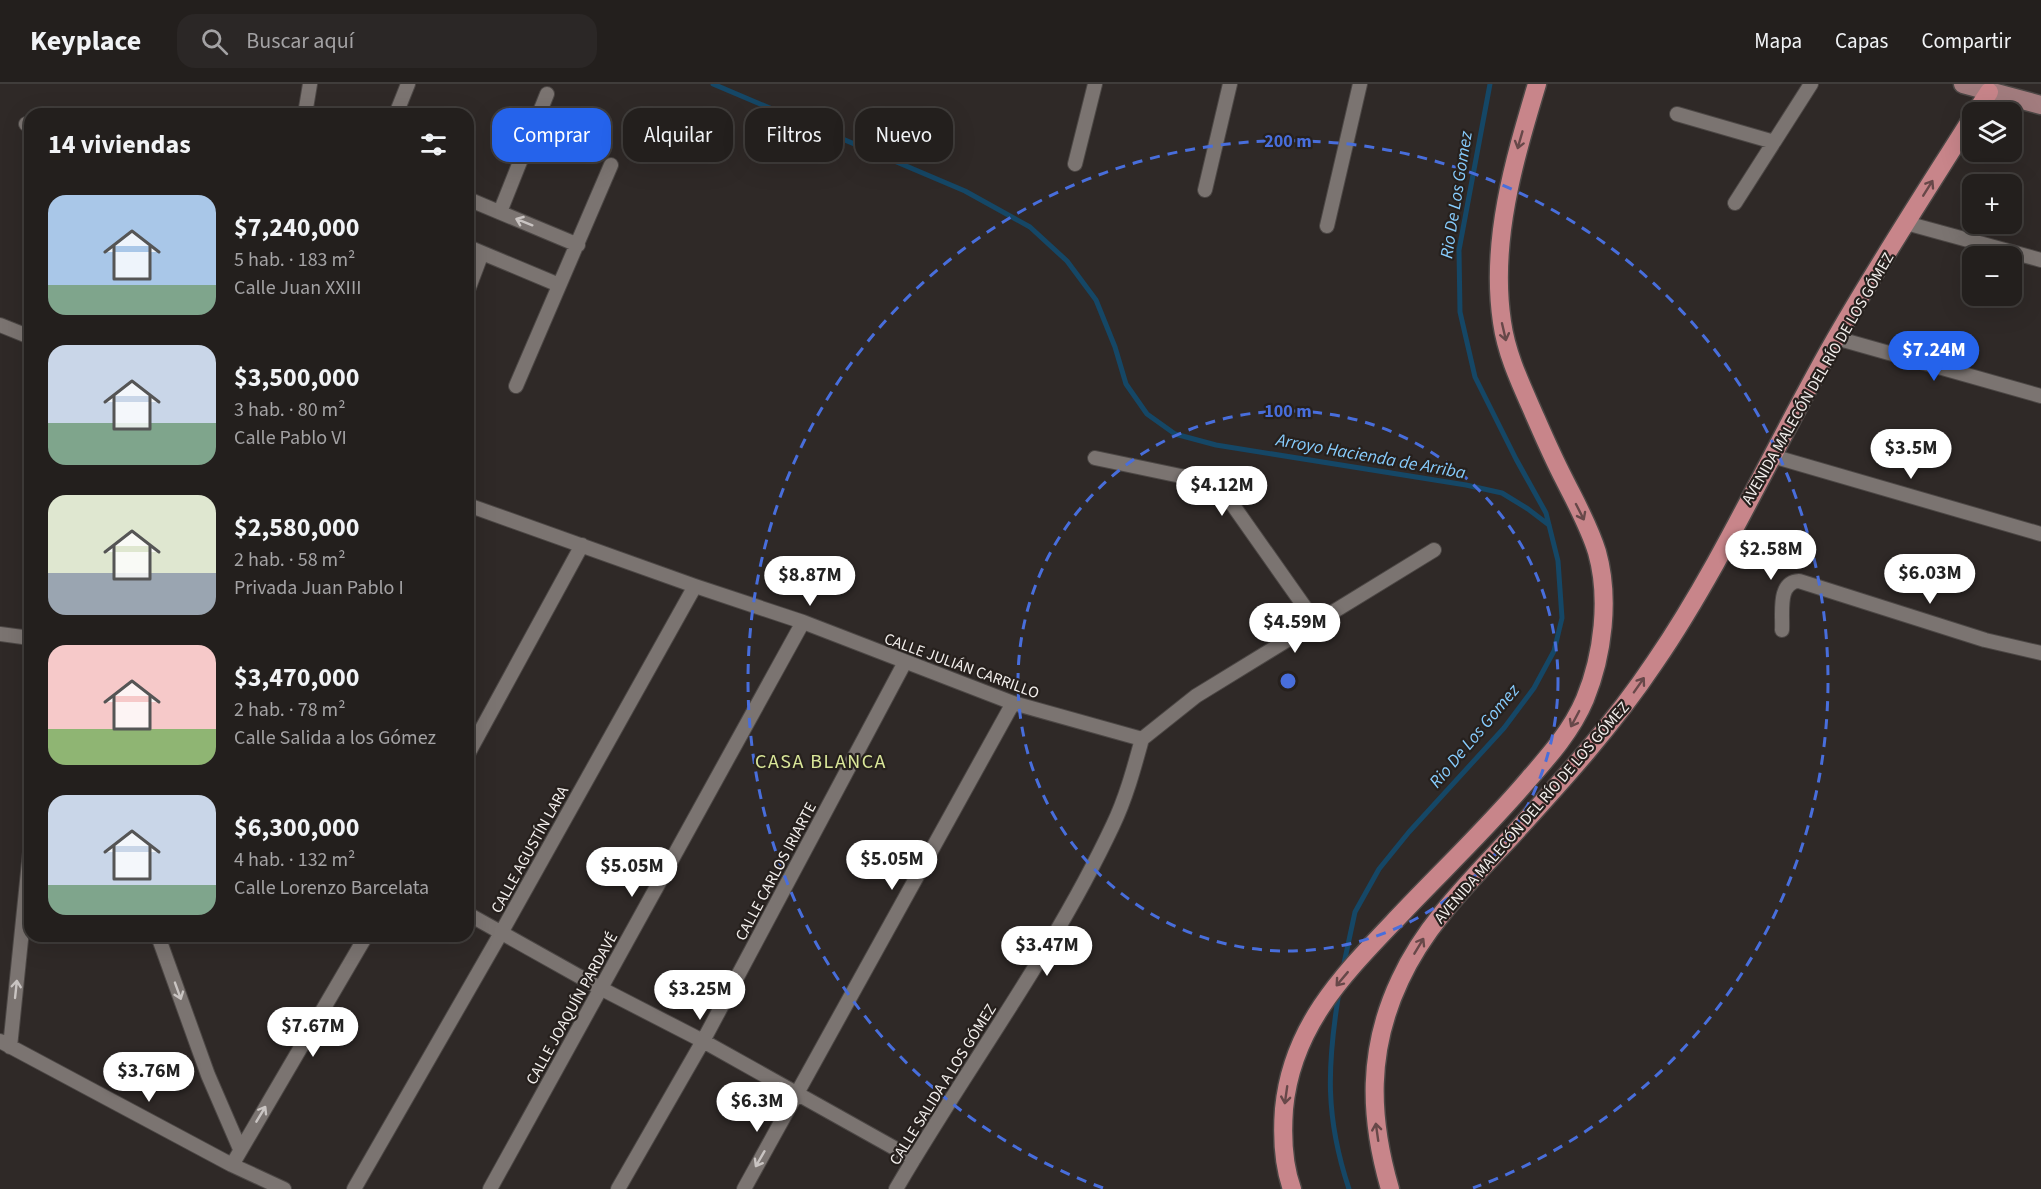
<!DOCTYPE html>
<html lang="es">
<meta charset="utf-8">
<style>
:root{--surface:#231f1d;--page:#2b2726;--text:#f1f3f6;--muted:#a3a2a4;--line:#403d3b;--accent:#2563eb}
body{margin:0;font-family:"Source Sans 3",sans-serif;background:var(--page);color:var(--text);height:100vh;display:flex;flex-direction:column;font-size:22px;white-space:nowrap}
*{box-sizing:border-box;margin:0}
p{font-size:20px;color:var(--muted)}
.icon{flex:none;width:33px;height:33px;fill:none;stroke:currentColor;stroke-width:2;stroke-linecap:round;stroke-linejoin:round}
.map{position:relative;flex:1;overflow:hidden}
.sheet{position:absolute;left:24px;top:24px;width:450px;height:834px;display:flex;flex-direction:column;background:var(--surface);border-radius:18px;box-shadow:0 6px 24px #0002,0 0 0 2px var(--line)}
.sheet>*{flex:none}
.guide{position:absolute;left:492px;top:24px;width:570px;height:54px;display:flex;gap:12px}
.buttons{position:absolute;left:1962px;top:18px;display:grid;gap:12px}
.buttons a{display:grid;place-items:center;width:60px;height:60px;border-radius:12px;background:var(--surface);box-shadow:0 6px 24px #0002,0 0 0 2px var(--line);font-size:30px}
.price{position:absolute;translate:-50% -51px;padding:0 14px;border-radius:21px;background:#fff;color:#222;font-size:20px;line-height:39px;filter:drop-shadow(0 2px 3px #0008)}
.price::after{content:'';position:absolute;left:50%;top:36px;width:18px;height:14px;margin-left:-9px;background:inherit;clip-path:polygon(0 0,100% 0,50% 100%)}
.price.current{background:var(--accent);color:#fff}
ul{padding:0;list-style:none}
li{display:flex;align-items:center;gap:18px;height:150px;padding:0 24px}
li span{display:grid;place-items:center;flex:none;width:168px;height:120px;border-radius:18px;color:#555}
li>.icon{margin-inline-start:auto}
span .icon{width:72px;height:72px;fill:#fffc;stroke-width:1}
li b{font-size:26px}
h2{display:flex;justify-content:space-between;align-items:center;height:72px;padding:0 24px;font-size:26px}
.chip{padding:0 21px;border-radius:18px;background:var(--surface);box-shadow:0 6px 24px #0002,0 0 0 2px var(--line);font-size:21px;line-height:54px}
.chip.current{background:var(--accent);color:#fff}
header{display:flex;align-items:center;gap:36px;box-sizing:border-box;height:84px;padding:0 30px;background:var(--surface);border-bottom:2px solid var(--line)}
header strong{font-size:28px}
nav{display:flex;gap:33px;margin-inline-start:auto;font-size:21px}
.search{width:420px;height:54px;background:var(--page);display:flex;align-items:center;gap:15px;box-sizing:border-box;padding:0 21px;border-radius:18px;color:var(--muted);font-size:22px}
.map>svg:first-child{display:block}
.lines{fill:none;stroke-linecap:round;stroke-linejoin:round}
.stream{stroke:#154766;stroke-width:5}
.street-casing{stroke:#4c4745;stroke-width:16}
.secondary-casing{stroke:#4c4745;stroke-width:21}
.primary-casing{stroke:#4c4745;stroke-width:21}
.street{stroke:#7b7471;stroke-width:14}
.secondary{stroke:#a27c7e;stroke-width:18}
.primary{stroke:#c8858a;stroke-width:18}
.oneway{stroke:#674849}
.oneway2{stroke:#c9c4c2}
.ring{fill:none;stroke:#486edc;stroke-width:3;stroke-dasharray:10 8}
.labels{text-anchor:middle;stroke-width:4.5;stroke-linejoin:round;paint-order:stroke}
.street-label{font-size:16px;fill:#f3efed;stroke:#26201d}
.water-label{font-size:18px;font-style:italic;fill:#87ccfd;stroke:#26201d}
.quarter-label{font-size:20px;letter-spacing:1.5px;fill:#dae799;stroke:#26201d}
.centre{fill:#486edc;stroke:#26201d;stroke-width:3}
.ring-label{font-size:18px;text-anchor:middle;font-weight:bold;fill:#486edc;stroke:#26201d;stroke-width:4.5;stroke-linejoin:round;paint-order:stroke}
</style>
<header>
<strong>Keyplace</strong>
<div class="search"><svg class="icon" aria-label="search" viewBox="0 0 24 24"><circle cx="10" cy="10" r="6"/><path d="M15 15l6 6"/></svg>Buscar aquí</div>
<nav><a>Mapa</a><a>Capas</a><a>Compartir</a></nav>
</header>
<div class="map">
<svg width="2041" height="1105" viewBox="0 0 2041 1105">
<rect width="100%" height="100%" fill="#2f2927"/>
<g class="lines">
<path class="stream" d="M713 0 965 107 1030 143 1067 177 1096 216 1115 263 1126 300 1147 330 1175 350 1216 361 1466 401 1502 409 1528 425 1549 441
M1343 884 1355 828 1379 785 1409 748 1504 644 1534 604 1554 567 1562 534 1558 477 1546 429 1516 375 1475 293 1460 228 1459 166 1490 0
M1339 908C1327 982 1325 1033 1349 1105"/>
<defs>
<path id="street" d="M305 30 310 0
M396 30 408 0
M1677 30 1774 58
M26 40 30 42
M1075 80 1095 0
M1205 106 1230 0
M468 115 578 161
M1735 119 1811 0
M500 128 547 10
M1906 139 2041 176
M1327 142 1360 0
M468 163 559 201
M468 206 482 169
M0 241 30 253
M1836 254 2041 312
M516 302 611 81
M1772 372 2041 450
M1095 374 1195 395 1212 403 1230 417 1316 539
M468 421 695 502 803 538 1013 619 1142 655
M1782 546C1783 530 1777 498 1799 497L1985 556 2041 569
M0 550 30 554
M1142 655 1196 612 1434 466
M468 670 582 461
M468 830 600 904 703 957 914 1075
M158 852 208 991 240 1065
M0 957 232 1081 284 1105
M10 963 30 768
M232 1081 366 852
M354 1105 501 849 695 502
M490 1105 803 538
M618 1105 703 957 905 578
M744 1105 1013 619
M896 1105C967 983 1053 869 1113 741 1126 714 1134 684 1142 655"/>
<path id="secondary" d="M1963 0 2041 21"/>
<path id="primary" d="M1976 28 1989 8
M1292 1105C1283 1080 1282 1052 1284 1025 1292 939 1347 887 1404 827 1445 784 1489 742 1528 696 1550 671 1572 646 1585 615 1603 571 1610 514 1597 468 1589 442 1576 419 1564 395 1551 370 1541 346 1530 321 1518 294 1506 267 1502 238 1490 157 1514 77 1537 0
M1390 1105C1369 1033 1367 966 1400 896 1425 841 1470 797 1511 753 1562 697 1613 641 1655 578 1724 477 1775 360 1836 254 1879 179 1926 107 1972 34"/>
</defs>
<use href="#street" class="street-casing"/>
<use href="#secondary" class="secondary-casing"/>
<use href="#primary" class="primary-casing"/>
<use href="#street" class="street"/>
<use href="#secondary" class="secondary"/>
<use href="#primary" class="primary"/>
</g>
<defs><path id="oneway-shaft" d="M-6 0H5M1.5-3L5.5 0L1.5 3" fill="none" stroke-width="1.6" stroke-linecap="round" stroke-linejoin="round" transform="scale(1.5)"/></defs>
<g class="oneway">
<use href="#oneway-shaft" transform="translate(1520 56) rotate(106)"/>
<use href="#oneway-shaft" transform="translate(1928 104) rotate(-58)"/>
<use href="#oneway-shaft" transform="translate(1504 248) rotate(77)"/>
<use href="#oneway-shaft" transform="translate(1580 428) rotate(63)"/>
<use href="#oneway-shaft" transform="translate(1639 601) rotate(-55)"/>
<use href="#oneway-shaft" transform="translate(1575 635) rotate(118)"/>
<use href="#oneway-shaft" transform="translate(1419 862) rotate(-59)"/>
<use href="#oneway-shaft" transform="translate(1342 895) rotate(130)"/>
<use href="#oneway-shaft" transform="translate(1286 1011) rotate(98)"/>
<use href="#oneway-shaft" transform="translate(1377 1048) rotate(-98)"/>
</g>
<g class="oneway2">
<use href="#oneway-shaft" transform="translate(524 138) rotate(-158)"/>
<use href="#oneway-shaft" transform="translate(16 905) rotate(-84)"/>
<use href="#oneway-shaft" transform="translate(178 907) rotate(70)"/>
<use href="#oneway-shaft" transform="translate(261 1030) rotate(-59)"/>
<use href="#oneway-shaft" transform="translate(760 1075) rotate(120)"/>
</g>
<g class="ring">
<circle cx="1288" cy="597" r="270"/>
<path d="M1103 1104A540 540 0 1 1 1473 1104"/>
</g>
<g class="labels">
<g class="street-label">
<text transform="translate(1817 294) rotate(-60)" y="6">AVENIDA MALECÓN DEL RÍO DE LOS GÓMEZ</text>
<text transform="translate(962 581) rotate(20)" y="6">CALLE JULIÁN CARRILLO</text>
<text transform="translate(1531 728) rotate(-49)" y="6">AVENIDA MALECÓN DEL RÍO DE LOS GÓMEZ</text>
<text transform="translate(529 765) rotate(-61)" y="6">CALLE AGUSTÍN LARA</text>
<text transform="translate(775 787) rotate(-62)" y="6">CALLE CARLOS IRIARTE</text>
<text transform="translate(571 924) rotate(-61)" y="6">CALLE JOAQUÍN PARDAVÉ</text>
<text transform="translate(942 1000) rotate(-58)" y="6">CALLE SALIDA A LOS GÓMEZ</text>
</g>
<g class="water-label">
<text transform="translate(1456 111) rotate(-81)" y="6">Rio De Los Gomez</text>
<text transform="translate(1371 372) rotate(10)" y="6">Arroyo Hacienda de Arriba</text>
<text transform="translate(1474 652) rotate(-50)" y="6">Rio De Los Gomez</text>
</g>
<g class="quarter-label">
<text x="821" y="684">CASA BLANCA</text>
</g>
</g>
<circle cx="1288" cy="597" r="9" class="centre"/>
<g class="ring-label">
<text x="1288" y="63">200 m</text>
<text x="1288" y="333">100 m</text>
</g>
</svg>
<div class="buttons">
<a><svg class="icon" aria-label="layers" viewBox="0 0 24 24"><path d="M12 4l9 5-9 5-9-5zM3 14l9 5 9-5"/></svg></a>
<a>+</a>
<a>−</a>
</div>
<b class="price current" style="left:1934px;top:298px">$7.24M</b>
<b class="price" style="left:1911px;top:396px">$3.5M</b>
<b class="price" style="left:1222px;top:433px">$4.12M</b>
<b class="price" style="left:1771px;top:497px">$2.58M</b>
<b class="price" style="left:1930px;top:521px">$6.03M</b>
<b class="price" style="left:810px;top:523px">$8.87M</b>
<b class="price" style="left:1295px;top:570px">$4.59M</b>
<b class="price" style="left:892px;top:807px">$5.05M</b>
<b class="price" style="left:632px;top:814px">$5.05M</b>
<b class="price" style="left:1047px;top:893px">$3.47M</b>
<b class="price" style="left:700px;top:937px">$3.25M</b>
<b class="price" style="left:313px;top:974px">$7.67M</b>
<b class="price" style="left:149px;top:1019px">$3.76M</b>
<b class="price" style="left:757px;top:1049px">$6.3M</b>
<div class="guide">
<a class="chip current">Comprar</a>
<a class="chip">Alquilar</a>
<a class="chip">Filtros</a>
<a class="chip">Nuevo</a>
</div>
<section class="sheet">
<h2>14 viviendas<svg class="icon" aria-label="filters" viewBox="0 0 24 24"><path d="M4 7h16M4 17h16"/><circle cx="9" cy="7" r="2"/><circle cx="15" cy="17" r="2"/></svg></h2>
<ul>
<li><span style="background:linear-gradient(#a9c7e8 75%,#7fa58c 0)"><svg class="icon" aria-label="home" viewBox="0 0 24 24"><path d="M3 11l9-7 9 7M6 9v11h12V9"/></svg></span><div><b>$7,240,000</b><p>5 hab. · 183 m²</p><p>Calle Juan XXIII</p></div></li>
<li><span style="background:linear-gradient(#c9d6e8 65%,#7fa58c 0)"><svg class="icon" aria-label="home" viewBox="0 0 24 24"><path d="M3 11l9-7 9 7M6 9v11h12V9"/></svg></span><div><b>$3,500,000</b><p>3 hab. · 80 m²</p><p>Calle Pablo VI</p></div></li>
<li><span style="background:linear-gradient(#dfe7d0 65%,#9aa5b1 0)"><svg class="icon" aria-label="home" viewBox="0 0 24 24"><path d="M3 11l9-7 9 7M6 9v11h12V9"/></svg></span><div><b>$2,580,000</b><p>2 hab. · 58 m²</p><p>Privada Juan Pablo I</p></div></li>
<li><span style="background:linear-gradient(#f6c9c9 70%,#8fb573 0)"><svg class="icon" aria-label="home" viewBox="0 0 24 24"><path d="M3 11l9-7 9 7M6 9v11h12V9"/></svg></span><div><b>$3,470,000</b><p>2 hab. · 78 m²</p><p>Calle Salida a los Gómez</p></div></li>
<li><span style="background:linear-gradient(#c9d6e8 75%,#7fa58c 0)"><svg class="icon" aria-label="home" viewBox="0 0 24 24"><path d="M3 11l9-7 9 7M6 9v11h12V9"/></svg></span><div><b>$6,300,000</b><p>4 hab. · 132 m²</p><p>Calle Lorenzo Barcelata</p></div></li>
</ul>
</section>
</div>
